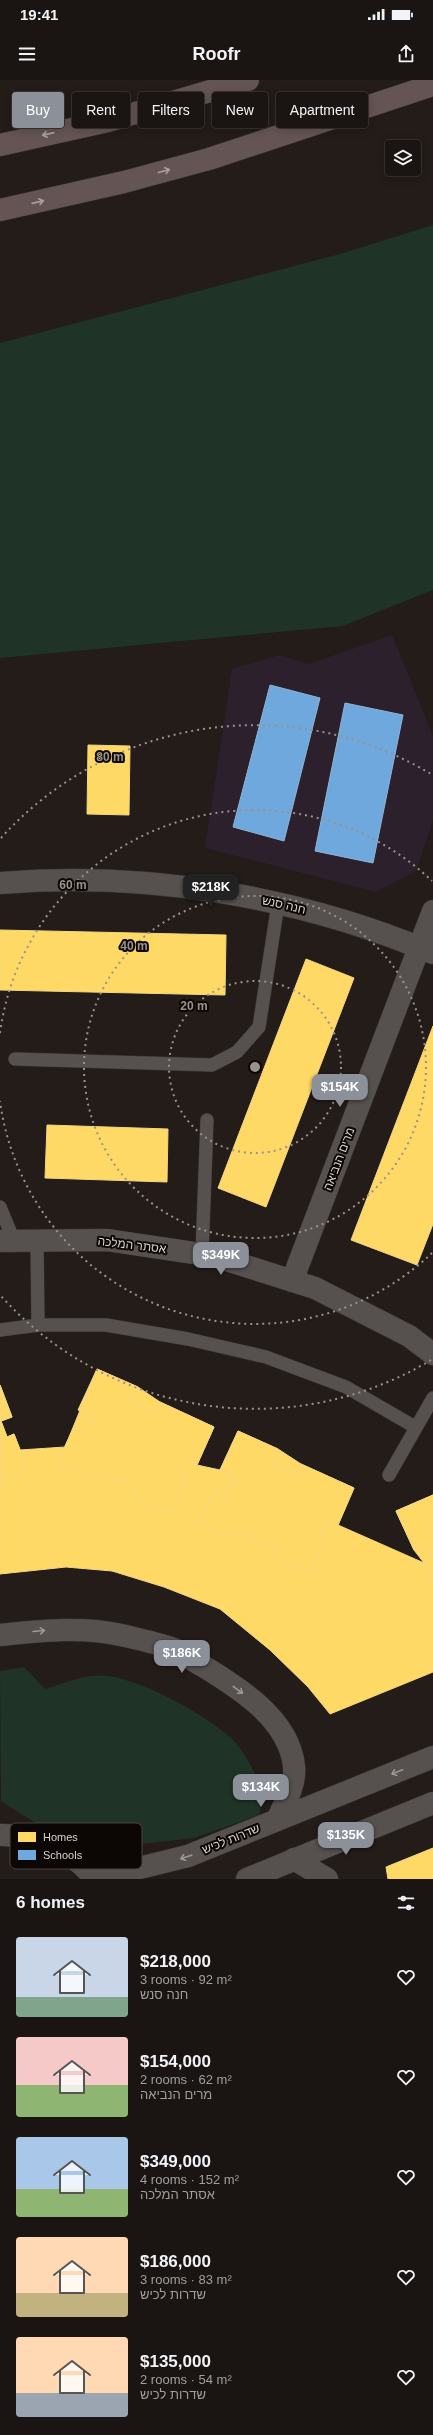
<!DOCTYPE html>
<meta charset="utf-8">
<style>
:root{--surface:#1a1513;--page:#231e1c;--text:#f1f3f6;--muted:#9f9fa0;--line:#383433;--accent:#8c9099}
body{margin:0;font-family:Arial,Heebo,sans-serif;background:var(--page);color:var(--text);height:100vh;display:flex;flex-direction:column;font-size:15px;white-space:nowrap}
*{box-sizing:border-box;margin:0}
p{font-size:13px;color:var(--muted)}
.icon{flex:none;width:22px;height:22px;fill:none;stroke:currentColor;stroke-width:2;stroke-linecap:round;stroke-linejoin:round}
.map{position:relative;height:1799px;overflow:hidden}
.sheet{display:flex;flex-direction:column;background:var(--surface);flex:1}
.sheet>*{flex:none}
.top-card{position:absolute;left:12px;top:12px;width:409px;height:36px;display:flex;gap:8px}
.tools{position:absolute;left:385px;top:60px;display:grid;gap:8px}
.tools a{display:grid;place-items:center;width:36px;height:36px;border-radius:4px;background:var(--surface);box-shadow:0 2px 10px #0003,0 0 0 1px var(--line);font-size:20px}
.price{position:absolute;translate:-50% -34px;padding:0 9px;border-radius:8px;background:var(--accent);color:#fff;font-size:13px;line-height:26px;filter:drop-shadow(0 1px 2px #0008)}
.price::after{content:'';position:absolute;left:50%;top:24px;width:12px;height:9px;margin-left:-6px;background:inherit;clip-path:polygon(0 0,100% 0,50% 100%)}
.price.on{background:#222;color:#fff}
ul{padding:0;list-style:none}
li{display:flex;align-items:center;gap:12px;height:100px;padding:0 16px}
li span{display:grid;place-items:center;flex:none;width:112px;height:80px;border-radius:4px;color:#555}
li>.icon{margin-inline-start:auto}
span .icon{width:48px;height:48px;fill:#fffc;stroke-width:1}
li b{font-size:17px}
h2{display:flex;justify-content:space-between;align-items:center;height:48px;padding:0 16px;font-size:17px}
.tag{padding:0 14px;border-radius:4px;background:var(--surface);box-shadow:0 2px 10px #0003,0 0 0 1px var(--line);font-size:14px;line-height:36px}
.tag.on{background:var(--accent);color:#fff}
.status{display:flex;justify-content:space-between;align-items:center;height:28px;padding:0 20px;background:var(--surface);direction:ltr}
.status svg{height:11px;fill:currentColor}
header{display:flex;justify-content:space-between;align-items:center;height:52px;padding:0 16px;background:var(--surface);font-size:18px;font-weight:700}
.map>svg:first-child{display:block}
.education{fill:#2b202c}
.green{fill:#1f3426}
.homes{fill:#ffd966;stroke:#f4d785}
.schools{fill:#6fa8dc;stroke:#8fb4d7}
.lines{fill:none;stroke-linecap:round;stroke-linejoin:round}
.lane-casing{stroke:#3d3735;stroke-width:14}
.street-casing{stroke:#3d3735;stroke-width:23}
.secondary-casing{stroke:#3d3735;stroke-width:23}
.highway-casing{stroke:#3d3735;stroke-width:23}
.lane{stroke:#56514f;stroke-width:13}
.street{stroke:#56514f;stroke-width:22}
.secondary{stroke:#56514f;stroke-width:22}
.highway{stroke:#645453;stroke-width:22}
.oneway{stroke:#aa9f9c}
.oneway2{stroke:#9e9794}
.ring{fill:none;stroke:#99928d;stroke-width:2;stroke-dasharray:2 4}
.labels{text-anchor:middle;stroke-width:4;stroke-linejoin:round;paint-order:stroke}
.street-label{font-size:12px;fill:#d9d1cc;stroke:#0c0705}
.key{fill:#0c0705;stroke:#4a4441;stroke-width:1}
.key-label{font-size:11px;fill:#d9d1cc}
.centre{fill:#99928d;stroke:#0c0705;stroke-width:2}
.ring-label{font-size:12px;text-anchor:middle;font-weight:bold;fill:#99928d;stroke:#0c0705;stroke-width:4;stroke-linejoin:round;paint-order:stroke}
</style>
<div class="status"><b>19:41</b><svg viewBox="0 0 49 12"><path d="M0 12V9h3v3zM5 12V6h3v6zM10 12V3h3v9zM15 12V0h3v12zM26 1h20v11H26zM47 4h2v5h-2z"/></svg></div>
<header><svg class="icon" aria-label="menu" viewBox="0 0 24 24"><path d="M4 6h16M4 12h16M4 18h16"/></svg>Roofr<svg class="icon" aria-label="share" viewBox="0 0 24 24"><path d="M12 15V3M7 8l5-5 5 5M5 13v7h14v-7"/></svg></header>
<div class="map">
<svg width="433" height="1799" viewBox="0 0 433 1799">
<rect width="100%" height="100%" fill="#231c19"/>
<path class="education" d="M392 555 433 656V740L416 791 376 812 205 768 232 589 279 575 309 584Z"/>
<path class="green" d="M433 145V510L343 546 0 578V263L340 174Z
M24 1587 45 1609C65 1603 86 1593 107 1596 143 1600 205 1634 232 1659 244 1670 255 1695 265 1710L259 1735 194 1758 140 1764H90L45 1749 1 1721 0 1591Z"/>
<path class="homes" d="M88 665 130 666 129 735 87 734Z
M0 850 226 855 225 915 0 910Z
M306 879 354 898 266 1127 218 1108Z
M433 946V1144L417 1185 351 1160Z
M47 1045 168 1049 167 1102 45 1098Z
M97 1289 138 1307 131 1322 155 1333 160 1322 214 1347 197 1385 186 1380 179 1395 186 1398 170 1434 133 1416 136 1409 94 1390 91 1399 57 1383 73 1349 86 1355 94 1337 78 1330Z
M97 1289 138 1307 160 1322 214 1347 197 1385 220 1390 238 1351 278 1369 301 1384 354 1408 338 1445 424 1483 414 1470 396 1431 433 1415V1592L330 1634 308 1607 270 1570 220 1529 164 1507 112 1491 66 1487 0 1494V1305L12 1337 1 1341 7 1357 14 1354 20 1370 65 1367Z
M0 1305 12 1337 1 1341 7 1357 14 1354 28 1390 0 1401Z
M238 1351 278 1369 271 1384 296 1395 301 1384 354 1408 338 1445 327 1440 320 1456 326 1459 311 1494 274 1477 278 1470 235 1450 229 1457 199 1444 214 1411 228 1417 236 1398 220 1390Z
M433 1415V1502L424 1483 431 1479 425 1465 414 1470 396 1431Z
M433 1768V1799H388L386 1787Z"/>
<path class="schools" d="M270 605 320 618 284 761 233 747Z
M345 623 403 635 373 783 315 771Z"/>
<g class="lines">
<defs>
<path id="lane" d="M15 979 212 985 237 972 259 947 278 824
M0 1127 14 1161
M37 1161 38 1245
M202 1174 207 1040
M0 1250 38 1245H106L188 1259 266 1277 346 1307 415 1347
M389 1395 433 1318"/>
<path id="street" d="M0 803C146 791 298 816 433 873
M0 1161 107 1160 214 1176 315 1208 409 1256 433 1274
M292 1201 433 831
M0 1555C40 1551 81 1546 121 1555 138 1559 157 1563 174 1569 184 1573 193 1581 203 1586 239 1608 289 1639 294 1686 296 1705 285 1723 277 1740
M294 1779 327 1799"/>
<path id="secondary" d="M0 1755C34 1754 74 1771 95 1799
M91 1795 131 1790 188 1776 433 1677
M247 1799 433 1723"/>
<path id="highway" d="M0 65 108 41 248 0
M0 130 124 102 209 79 433 5"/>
</defs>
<use href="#lane" class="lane-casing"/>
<use href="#street" class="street-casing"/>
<use href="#secondary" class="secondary-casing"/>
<use href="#highway" class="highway-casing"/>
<use href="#lane" class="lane"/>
<use href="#street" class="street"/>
<use href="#secondary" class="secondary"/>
<use href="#highway" class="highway"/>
</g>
<defs><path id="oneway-shaft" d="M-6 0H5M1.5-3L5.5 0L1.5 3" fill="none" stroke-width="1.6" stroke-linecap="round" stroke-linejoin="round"/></defs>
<g class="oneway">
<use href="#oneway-shaft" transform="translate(48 54) rotate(167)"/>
<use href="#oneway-shaft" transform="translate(164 91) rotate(-15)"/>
<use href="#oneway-shaft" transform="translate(38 122) rotate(-13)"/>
</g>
<g class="oneway2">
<use href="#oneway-shaft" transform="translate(39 1551) rotate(-5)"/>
<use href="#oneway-shaft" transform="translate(238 1610) rotate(37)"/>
<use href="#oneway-shaft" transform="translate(397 1692) rotate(158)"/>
<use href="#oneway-shaft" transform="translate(186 1777) rotate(162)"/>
</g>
<g class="ring">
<circle cx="255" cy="987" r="86"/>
<circle cx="255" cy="987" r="171"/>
<path d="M432 1173A257 257 0 0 1 0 1021M0 953A257 257 0 0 1 432 801"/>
<path d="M431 1280A342 342 0 0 1 1 1216M1 758A342 342 0 0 1 431 694"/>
</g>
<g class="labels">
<g class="street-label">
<text transform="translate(284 825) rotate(13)" y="4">חנה סנש</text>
<text transform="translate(339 1079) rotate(-69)" y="4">מרים הנביאה</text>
<text transform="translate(132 1165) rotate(7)" y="4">אסתר המלכה</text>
<text transform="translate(231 1759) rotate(-22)" y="4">שדרות לכיש</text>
</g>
</g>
<rect x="10" y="1743" width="132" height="46" rx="6" class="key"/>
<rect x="18" y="1752" width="18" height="10" fill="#ffd966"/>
<rect x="18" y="1770" width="18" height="10" fill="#6fa8dc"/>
<g class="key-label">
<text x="43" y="1761">Homes</text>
<text x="43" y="1779">Schools</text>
</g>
<circle cx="255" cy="987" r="6" class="centre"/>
<g class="ring-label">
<text x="110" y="681">80 m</text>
<text x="73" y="809">60 m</text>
<text x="134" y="870">40 m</text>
<text x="194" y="930">20 m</text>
</g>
</svg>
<div class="tools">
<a><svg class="icon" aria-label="layers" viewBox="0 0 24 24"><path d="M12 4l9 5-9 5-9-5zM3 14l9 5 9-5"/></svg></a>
</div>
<b class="price on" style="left:211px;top:828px">$218K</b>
<b class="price" style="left:340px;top:1028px">$154K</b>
<b class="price" style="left:221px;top:1196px">$349K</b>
<b class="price" style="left:182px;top:1594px">$186K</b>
<b class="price" style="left:261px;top:1728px">$134K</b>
<b class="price" style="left:346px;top:1776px">$135K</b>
<div class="top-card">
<a class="tag on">Buy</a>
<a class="tag">Rent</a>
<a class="tag">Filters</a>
<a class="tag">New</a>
<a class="tag">Apartment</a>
</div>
</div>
<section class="sheet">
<h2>6 homes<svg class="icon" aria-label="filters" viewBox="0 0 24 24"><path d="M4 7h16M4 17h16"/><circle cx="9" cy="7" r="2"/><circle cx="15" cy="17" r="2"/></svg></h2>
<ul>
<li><span style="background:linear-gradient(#c9d6e8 75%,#7fa58c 0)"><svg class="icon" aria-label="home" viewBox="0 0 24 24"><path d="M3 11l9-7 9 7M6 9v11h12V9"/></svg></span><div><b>$218,000</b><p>3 rooms · 92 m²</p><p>חנה סנש</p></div><svg class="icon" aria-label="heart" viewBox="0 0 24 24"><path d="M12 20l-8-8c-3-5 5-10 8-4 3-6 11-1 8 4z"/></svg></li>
<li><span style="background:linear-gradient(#f6c9c9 60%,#8fb573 0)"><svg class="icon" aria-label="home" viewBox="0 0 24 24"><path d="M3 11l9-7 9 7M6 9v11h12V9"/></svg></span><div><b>$154,000</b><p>2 rooms · 62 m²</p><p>מרים הנביאה</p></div><svg class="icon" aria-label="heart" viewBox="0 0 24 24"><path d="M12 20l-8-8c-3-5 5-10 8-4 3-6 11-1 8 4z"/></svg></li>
<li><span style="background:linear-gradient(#a9c7e8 65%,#8fb573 0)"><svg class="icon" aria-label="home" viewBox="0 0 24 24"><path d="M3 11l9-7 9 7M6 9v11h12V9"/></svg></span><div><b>$349,000</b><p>4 rooms · 152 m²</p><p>אסתר המלכה</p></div><svg class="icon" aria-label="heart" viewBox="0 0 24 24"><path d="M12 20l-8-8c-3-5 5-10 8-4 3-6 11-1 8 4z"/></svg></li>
<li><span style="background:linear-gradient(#ffd9b3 70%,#c2b280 0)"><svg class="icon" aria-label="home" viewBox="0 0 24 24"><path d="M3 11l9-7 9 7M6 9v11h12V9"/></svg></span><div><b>$186,000</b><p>3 rooms · 83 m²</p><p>שדרות לכיש</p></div><svg class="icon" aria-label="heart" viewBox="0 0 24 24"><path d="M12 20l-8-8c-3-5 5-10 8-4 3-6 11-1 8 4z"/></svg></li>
<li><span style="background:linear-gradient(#ffd9b3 70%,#9aa5b1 0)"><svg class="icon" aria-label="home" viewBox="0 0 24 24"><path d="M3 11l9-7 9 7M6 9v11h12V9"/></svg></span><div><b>$135,000</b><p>2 rooms · 54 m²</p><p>שדרות לכיש</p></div><svg class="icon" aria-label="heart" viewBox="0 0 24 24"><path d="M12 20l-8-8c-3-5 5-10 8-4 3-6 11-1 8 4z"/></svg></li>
</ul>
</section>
